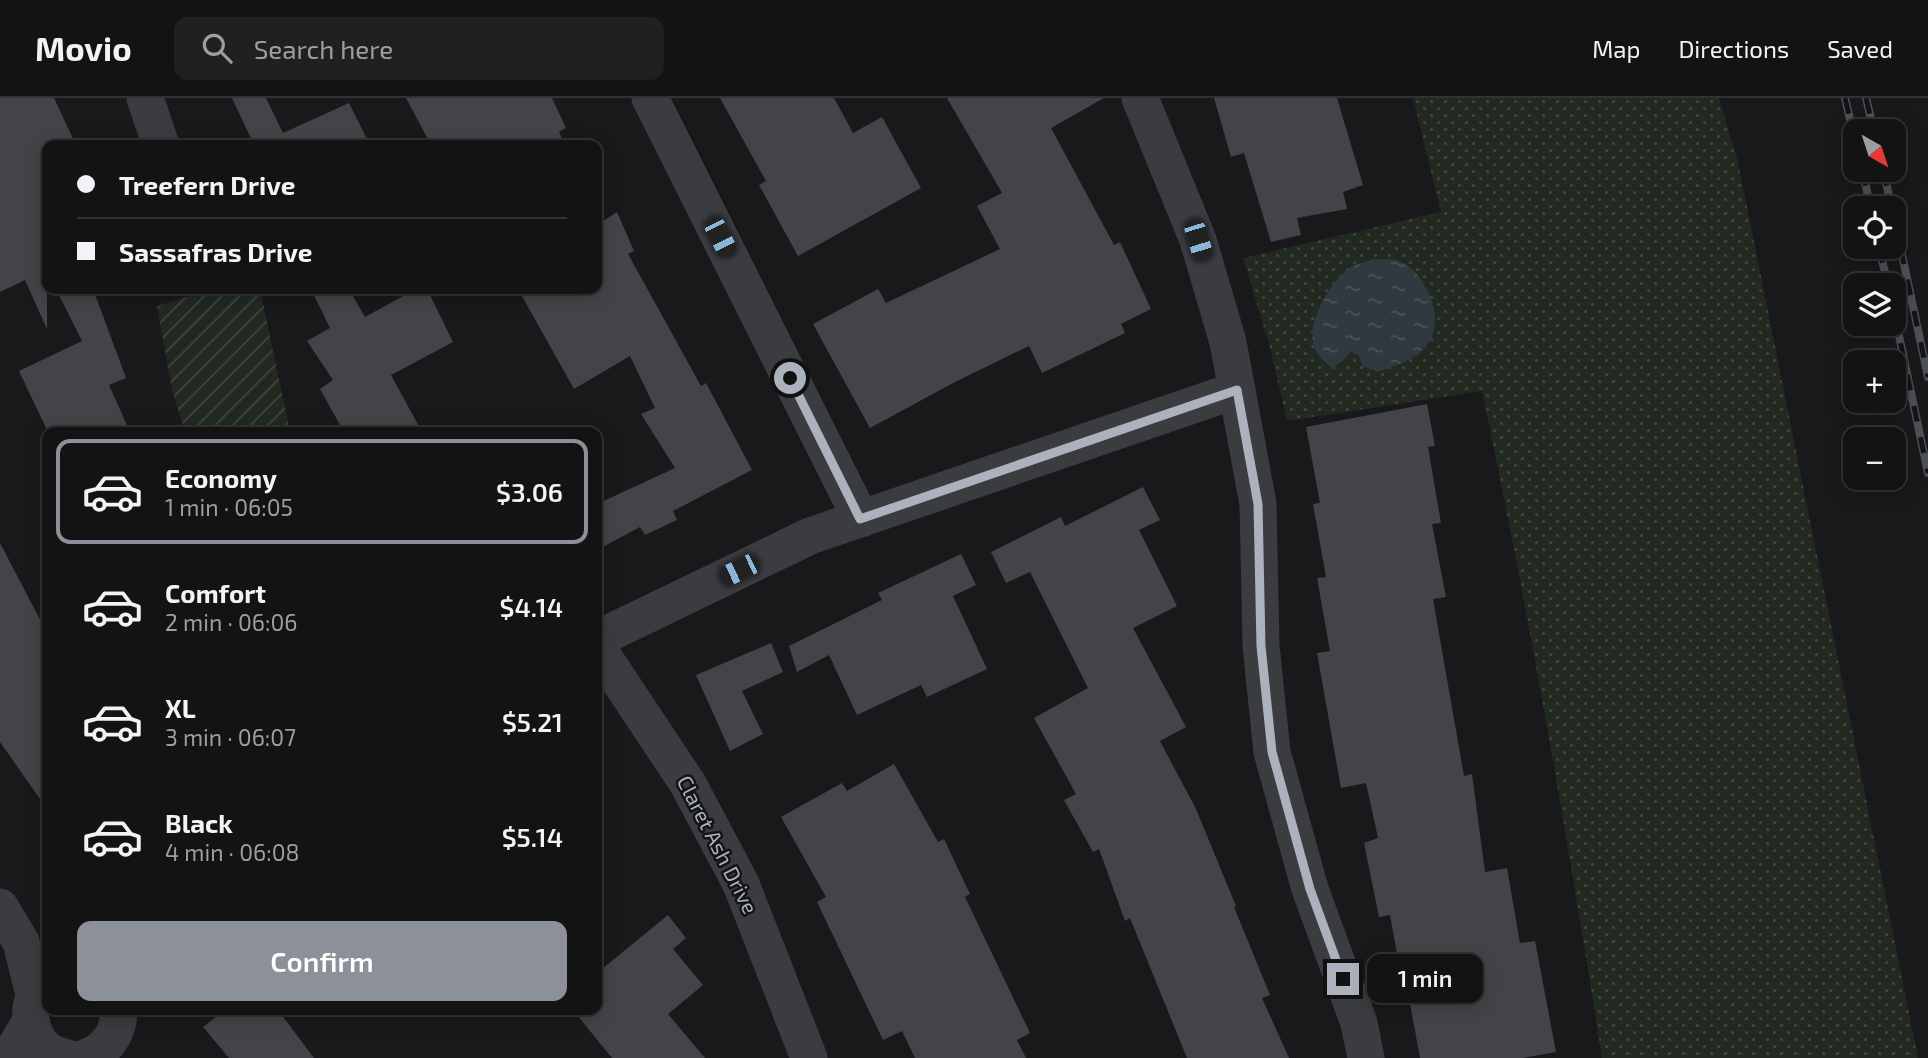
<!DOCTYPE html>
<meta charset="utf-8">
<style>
:root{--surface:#131314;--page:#202022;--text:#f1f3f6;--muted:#9d9ea0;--line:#323234;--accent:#8c9099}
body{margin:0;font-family:"Exo 2",sans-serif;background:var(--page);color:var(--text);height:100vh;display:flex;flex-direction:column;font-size:26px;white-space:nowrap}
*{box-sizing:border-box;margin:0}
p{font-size:23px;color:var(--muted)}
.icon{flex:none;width:38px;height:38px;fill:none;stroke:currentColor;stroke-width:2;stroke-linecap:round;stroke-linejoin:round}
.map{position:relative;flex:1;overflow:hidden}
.side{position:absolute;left:42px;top:329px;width:560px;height:588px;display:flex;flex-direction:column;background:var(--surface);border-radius:14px;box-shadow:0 4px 18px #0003,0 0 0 2px var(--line)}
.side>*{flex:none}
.banner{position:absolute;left:42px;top:42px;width:560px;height:154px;border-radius:14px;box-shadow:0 4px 18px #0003,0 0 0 2px var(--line);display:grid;align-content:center;height:154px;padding:0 35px;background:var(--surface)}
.needle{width:46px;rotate:141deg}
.controls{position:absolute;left:1843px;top:21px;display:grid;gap:14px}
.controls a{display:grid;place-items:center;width:63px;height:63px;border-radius:14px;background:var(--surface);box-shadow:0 4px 18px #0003,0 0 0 2px var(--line);font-size:35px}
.end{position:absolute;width:32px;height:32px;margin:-16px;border:9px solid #abb2bb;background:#111;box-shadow:0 0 0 4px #111}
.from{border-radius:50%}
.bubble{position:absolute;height:49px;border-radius:14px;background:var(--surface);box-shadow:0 4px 18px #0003,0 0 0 2px var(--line);font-size:23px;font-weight:600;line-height:49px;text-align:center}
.car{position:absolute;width:21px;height:42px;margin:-21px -10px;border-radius:9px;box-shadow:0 0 5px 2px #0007;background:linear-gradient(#222 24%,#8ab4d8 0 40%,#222 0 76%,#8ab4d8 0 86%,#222 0)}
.banner b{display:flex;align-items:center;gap:24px;height:66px;font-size:26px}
.banner b+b{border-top:2px solid var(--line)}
.banner i{width:18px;height:18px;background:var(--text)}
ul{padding:12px 0 0;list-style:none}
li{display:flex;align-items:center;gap:21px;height:105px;margin:0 14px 10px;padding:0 21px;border:4px solid transparent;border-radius:14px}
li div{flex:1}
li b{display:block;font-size:26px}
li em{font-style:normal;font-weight:600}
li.current{border-color:var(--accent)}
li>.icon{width:63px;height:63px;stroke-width:1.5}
.cta{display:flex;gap:14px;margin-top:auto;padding:14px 35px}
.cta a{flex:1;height:80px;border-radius:14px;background:var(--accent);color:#fff;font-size:28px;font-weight:600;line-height:80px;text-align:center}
header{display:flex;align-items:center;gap:42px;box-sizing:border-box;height:98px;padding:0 35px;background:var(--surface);border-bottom:2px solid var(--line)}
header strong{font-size:33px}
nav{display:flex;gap:38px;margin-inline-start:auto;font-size:24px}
.search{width:490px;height:63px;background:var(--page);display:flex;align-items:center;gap:18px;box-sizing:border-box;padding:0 24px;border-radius:14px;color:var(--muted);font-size:26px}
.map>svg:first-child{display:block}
.grass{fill:url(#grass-dots)}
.garden{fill:url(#garden-furrows)}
.water{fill:url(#water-ripples)}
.building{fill:#434448}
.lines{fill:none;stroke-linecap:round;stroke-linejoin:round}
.street{stroke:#3a3c40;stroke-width:37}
.rail-casing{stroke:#4d5055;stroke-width:8}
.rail{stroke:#141416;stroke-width:5;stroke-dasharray:16;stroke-linecap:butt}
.route{stroke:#abb2bb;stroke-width:9}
.labels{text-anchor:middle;stroke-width:5;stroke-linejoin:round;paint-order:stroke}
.street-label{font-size:21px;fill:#abb2bb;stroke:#141416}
</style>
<header>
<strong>Movio</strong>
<div class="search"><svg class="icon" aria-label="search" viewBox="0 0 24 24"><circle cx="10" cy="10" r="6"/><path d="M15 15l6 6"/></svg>Search here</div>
<nav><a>Map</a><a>Directions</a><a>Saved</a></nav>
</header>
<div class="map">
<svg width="1928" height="960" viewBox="0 0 1928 960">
<defs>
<pattern id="grass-dots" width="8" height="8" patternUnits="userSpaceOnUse" patternTransform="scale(1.75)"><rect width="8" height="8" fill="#212921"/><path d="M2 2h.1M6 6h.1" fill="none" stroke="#3f463f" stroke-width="1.8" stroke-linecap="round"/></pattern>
<pattern id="garden-furrows" width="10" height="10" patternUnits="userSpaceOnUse" patternTransform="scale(1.75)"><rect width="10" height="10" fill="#212921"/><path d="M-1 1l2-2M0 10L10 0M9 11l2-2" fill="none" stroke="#3f463f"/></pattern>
<pattern id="water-ripples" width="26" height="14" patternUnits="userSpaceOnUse" patternTransform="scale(1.75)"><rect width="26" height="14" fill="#2e3a40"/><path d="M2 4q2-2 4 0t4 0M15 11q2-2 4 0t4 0" fill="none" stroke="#4a545a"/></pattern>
</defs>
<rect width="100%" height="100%" fill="#19191b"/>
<!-- grass -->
<path class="grass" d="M1413,0H1719L1738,64L1918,960H1602C1567,736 1529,515 1482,293L1287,323L1269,246L1243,160L1441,114Z"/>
<!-- garden -->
<polygon class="garden" points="213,191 260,191 289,329 280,334 185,334 172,292 157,208"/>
<!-- water -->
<path class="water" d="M1374,161C1382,162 1394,160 1401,164C1428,177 1447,224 1426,248C1415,262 1394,268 1378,274L1363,268L1359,258L1350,253L1344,262L1332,270C1324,264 1314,254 1313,244C1309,220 1330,185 1348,171C1355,166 1366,164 1374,161Z"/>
<!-- building -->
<g class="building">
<polygon points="0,0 54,0 76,47 47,47 47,231 25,182 0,194"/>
<polygon points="232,0 266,0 283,35 349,5 370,47 254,47"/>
<polygon points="406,0 552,0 566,30 559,34 565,47 431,47"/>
<polygon points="720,0 834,0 853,35 882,19 921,90 798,158 759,87 766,83"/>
<polygon points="947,0 1104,0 1051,30 1114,147 1120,144 1151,211 1121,226 1125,235 1042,275 1029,248 955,284 870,330 813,226 878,191 886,205 1000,151 977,108 1002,95"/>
<polygon points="1214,0 1337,0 1363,87 1343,94 1347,111 1297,120 1301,137 1271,144 1244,55 1231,59"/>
<polygon points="617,114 634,153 628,156 701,288 706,285 752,372 673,413 677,422 645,437 640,429 597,452 597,406 675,370 641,316 655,310 630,258 574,291 518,191 597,191 597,127"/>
<polygon points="56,191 93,191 126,280 109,287 130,334 48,334 19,273 82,243"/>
<polygon points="311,191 349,191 365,219 416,191 427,191 453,244 391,277 422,334 344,334 320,291 333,282 307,243 330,230"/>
<polygon points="1427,306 1435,348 1428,349 1441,425 1432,426 1446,499 1433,501 1464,678 1472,676 1485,774 1507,770 1520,845 1535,843 1556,954 1522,960 1420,960 1401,856 1397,856 1390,817 1379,819 1364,745 1378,740 1366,685 1341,690 1317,555 1330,553 1317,480 1326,479 1313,406 1320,405 1306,329"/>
<polygon points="1143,389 1160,422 1139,432 1177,508 1133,530 1186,629 1160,643 1196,711 1236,808 1234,809 1270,897 1262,900 1289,960 1187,960 1130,820 1125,823 1099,751 1093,754 1064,702 1076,696 1034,620 1088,590 1030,474 1006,485 991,454 1061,419 1065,428"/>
<polygon points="0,445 47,535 47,711 0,644"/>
<polygon points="961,456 976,487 953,498 987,571 927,599 921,587 857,617 829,557 797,574 789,548 882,502 878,495"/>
<polygon points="771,545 783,574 742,593 763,636 730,653 696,577"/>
<polygon points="894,666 938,744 944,741 970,796 965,799 1030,935 1017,942 1026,960 915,960 902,933 883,942 817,804 826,799 781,719 842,685 847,693"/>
<polygon points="668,817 686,840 673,851 703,887 668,916 705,960 612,960 573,912 597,912 597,875"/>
<polygon points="225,912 278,912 314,960 229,960 203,929"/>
</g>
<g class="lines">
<!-- street -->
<g class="street">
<polyline points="145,0 161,47"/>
<polyline points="650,0 861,421"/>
<polyline points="1140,0 1198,142 1228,244 1258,406 1261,548 1272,654 1310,791 1359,925 1366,960"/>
<polyline points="597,541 810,438 1237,292"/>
<polyline points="597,549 688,686 741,786 809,960"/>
<polyline points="0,809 21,844 34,896"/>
<path d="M47,882C25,898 26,933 46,951C52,956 60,958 67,960"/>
<polyline points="5,960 16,948 30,924"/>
<path d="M84,960C106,954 119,935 119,912"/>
</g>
<!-- rail casing -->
<g class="rail-casing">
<g id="rail">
<polyline points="1845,0 1855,42"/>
<polyline points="1866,0 1874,33"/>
<polyline points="1862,72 1871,110"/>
<polyline points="1883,72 1892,110"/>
<polyline points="1894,119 1928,279"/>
<polyline points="1879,149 1888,187"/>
<polyline points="1894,214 1928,375"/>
</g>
</g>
<!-- rail -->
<use href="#rail" class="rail"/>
</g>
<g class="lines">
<!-- route -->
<polyline class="route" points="790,280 860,421 1237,292 1258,406 1261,548 1272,654 1310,791 1343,881"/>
</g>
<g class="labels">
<!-- street labels -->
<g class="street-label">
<text transform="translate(717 747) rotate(63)" y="7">Claret Ash Drive</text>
</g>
</g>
</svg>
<div class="controls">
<a><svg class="needle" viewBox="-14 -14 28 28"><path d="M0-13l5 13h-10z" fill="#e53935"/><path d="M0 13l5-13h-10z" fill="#9d9ea0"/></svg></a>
<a><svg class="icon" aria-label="locate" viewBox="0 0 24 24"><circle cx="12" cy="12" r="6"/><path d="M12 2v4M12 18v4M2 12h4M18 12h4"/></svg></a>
<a><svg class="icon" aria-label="layers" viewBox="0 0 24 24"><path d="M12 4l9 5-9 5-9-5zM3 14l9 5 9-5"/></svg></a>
<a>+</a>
<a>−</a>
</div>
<i class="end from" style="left:790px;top:280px"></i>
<i class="end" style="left:1343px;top:881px"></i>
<div class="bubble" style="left:1367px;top:856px;width:116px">1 min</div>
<i class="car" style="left:720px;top:139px;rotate:153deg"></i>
<i class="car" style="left:1198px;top:142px;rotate:163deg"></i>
<i class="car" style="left:739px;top:472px;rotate:244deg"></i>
<div class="banner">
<b><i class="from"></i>Treefern Drive</b>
<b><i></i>Sassafras Drive</b>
</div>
<section class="side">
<ul>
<li class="current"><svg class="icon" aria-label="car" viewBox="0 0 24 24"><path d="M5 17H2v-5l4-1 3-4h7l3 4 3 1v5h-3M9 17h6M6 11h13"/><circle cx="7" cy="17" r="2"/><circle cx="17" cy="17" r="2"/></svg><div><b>Economy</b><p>1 min · 06:05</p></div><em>$3.06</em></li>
<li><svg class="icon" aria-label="car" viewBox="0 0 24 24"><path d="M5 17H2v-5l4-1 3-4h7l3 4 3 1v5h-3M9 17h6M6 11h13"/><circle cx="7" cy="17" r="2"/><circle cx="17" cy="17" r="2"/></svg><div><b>Comfort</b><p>2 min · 06:06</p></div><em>$4.14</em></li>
<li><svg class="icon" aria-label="car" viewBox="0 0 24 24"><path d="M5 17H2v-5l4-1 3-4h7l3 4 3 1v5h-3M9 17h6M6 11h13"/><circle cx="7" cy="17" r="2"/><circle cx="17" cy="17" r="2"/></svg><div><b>XL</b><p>3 min · 06:07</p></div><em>$5.21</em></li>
<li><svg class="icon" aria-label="car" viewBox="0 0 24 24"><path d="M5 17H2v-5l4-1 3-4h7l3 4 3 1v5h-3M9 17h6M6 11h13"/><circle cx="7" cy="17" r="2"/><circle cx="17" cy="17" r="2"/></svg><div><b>Black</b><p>4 min · 06:08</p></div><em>$5.14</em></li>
</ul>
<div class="cta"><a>Confirm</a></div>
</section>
</div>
